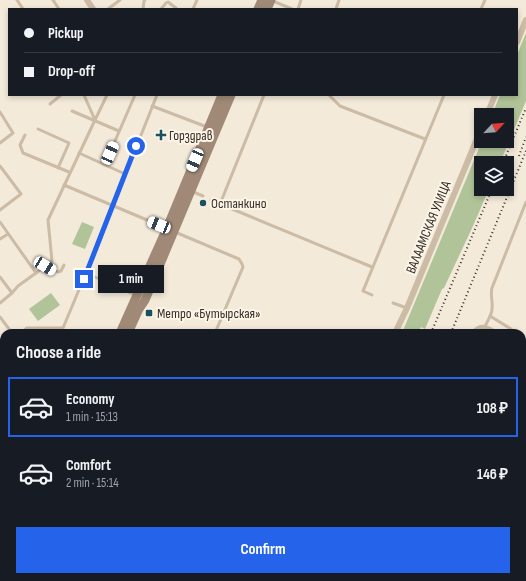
<!DOCTYPE html>
<meta charset="utf-8">
<style>
:root{--surface:#171b24;--page:#242831;--text:#f1f3f6;--muted:#9ea1a6;--line:#363941;--accent:#2563eb}
body{margin:0;font-family:"Sofia Sans Condensed",sans-serif;background:var(--page);color:var(--text);height:100vh;display:flex;flex-direction:column;font-size:15px;white-space:nowrap}
*{box-sizing:border-box;margin:0}
p{font-size:13px;color:var(--muted)}
.icon{flex:none;width:22px;height:22px;fill:none;stroke:currentColor;stroke-width:2;stroke-linecap:round;stroke-linejoin:round}
.map{position:relative;flex:1;overflow:hidden}
.panel{position:absolute;left:0px;top:329px;width:526px;height:252px;display:flex;flex-direction:column;background:var(--surface);border-radius:12px 12px 0 0;box-shadow:0 2px 6px #0003}
.panel>*{flex:none}
.top-card{position:absolute;left:8px;top:8px;width:510px;height:88px;border-radius:0px;box-shadow:0 2px 6px #0003;display:grid;align-content:center;height:88px;padding:0 16px;background:var(--surface)}
.needle{width:26px;rotate:64deg}
.buttons{position:absolute;left:474px;top:108px;display:grid;gap:8px}
.buttons a{display:grid;place-items:center;width:40px;height:40px;border-radius:0px;background:var(--surface);box-shadow:0 2px 6px #0003;font-size:20px}
.end{position:absolute;width:18px;height:18px;margin:-9px;border:5px solid #2563eb;background:#fff;box-shadow:0 0 0 2px #fff}
.from{border-radius:50%}
.bubble{position:absolute;height:28px;border-radius:0px;background:var(--surface);box-shadow:0 2px 6px #0003;font-size:13px;font-weight:700;line-height:28px;text-align:center}
.car{position:absolute;width:12px;height:24px;margin:-12px -6px;border-radius:5px;box-shadow:0 0 3px 1px #0007;background:linear-gradient(#fff 24%,#345 0 40%,#fff 0 76%,#345 0 86%,#fff 0)}
.top-card b{display:flex;align-items:center;gap:14px;height:38px;font-size:15px}
.top-card b+b{border-top:1px solid var(--line)}
.top-card i{width:10px;height:10px;background:var(--text)}
ul{padding:0;list-style:none}
li{display:flex;align-items:center;gap:12px;height:60px;margin:0 8px 6px;padding:0 8px;border:2px solid transparent;border-radius:0px}
li div{flex:1}
li b{display:block;font-size:15px}
li em{font-style:normal;font-weight:700}
li.on{border-color:var(--accent)}
li>.icon{width:36px;height:36px;stroke-width:1.5}
h2{padding:0 16px;font-size:18px;line-height:48px}
.button{display:flex;gap:8px;margin-top:auto;padding:8px 16px}
.button a{flex:1;height:46px;border-radius:0px;background:var(--accent);color:#fff;font-size:16px;font-weight:700;line-height:46px;text-align:center}
.map>svg:first-child{display:block}
.green{fill:#b1c499}
.lines{fill:none;stroke-linecap:round;stroke-linejoin:round}
.service{stroke:#ccbba5;stroke-width:3}
.minor{stroke:#ccbba5;stroke-width:6}
.tertiary{stroke:#ccbba5;stroke-width:8}
.secondary{stroke:#a08a77;stroke-width:9}
.rail{stroke:#382e27;stroke-width:2;stroke-dasharray:1 3;stroke-linecap:butt}
.route{stroke:#2563eb;stroke-width:5}
.poi-dot{fill:#1a515c;stroke:#fbf4e7;stroke-width:1.5}
.labels{text-anchor:middle;stroke-width:4;stroke-linejoin:round;paint-order:stroke}
.poi-label{font-size:14px;fill:#382e27;stroke:#fbf4e7;text-anchor:start}
.street-label{font-size:14px;fill:#382e27;stroke:#fbf4e7}
</style>
<div class="map">
<svg width="526" height="581" viewBox="0 0 526 581">
<rect width="100%" height="100%" fill="#f3eada"/>
<!-- green -->
<g class="green">
<polygon points="526,33 526,101 500,163 481,163 481,189 489,189 473,226 444,288 442,289 425,329 421,327 418,333 402,333 482,141 507,141 507,115 492,115 500,95 517,95 517,55"/>
<polygon points="82,222 94,227 85,249 72,244"/>
<polygon points="51,293 60,305 38,321 29,309"/>
<polygon points="411,577 430,577 436,581 406,581"/>
<polygon points="446,577 480,577 477,581 442,581"/>
</g>
<g class="lines">
<!-- service -->
<g class="service">
<polyline points="17,0 23,9"/>
<polyline points="53,0 59,9"/>
<polyline points="273,1 292,9"/>
<polyline points="108,9 120,0"/>
<polyline points="143,9 144,1 145,0"/>
<polyline points="161,9 166,3 168,2 176,8"/>
<polyline points="193,9 197,0"/>
<polyline points="298,9 301,0"/>
<polyline points="336,9 339,0"/>
<polyline points="481,9 485,0"/>
<polyline points="264,95 220,204 372,267"/>
<polyline points="329,95 340,106 425,139"/>
<polyline points="50,104 61,95"/>
<polyline points="152,106 207,127"/>
<polyline points="72,111 119,131"/>
<polyline points="0,112 13,133 0,143"/>
<polyline points="95,120 107,95"/>
<polyline points="38,129 69,143 58,168"/>
<polyline points="25,135 20,145 23,153 69,172"/>
<polyline points="79,153 125,174"/>
<polyline points="105,164 135,95"/>
<polyline points="0,166 21,194 0,210"/>
<polyline points="64,185 166,228"/>
<polyline points="191,191 203,196"/>
<polyline points="211,200 220,204"/>
<polyline points="0,222 36,273 18,286 12,293"/>
<polyline points="175,232 239,259 242,264 243,267 215,333"/>
<polyline points="0,239 8,234"/>
<polyline points="45,265 58,272 61,271 64,265"/>
<polyline points="36,273 52,261 48,220 95,120 84,95"/>
<polyline points="86,273 157,95"/>
<polyline points="0,277 12,293 0,303"/>
<polyline points="372,295 363,291 444,95"/>
<polyline points="393,303 407,308"/>
<polyline points="490,316 511,329"/>
<polyline points="0,317 12,333"/>
<path d="M484,328C487,322 492,315 492,309C493,301 490,295 492,288L526,202"/>
<polyline points="21,333 27,328 63,328 86,273 135,295"/>
<polyline points="522,382 526,378"/>
<polyline points="522,408 526,416"/>
<polyline points="522,425 526,426"/>
<polyline points="0,504 4,494"/>
<polyline points="0,519 4,521"/>
<polyline points="0,546 4,548"/>
<polyline points="522,575 526,577"/>
<polyline points="229,577 240,581"/>
<polyline points="159,581 160,577"/>
<polyline points="169,581 171,577"/>
<polyline points="214,581 215,577"/>
<polyline points="241,581 242,577"/>
<polyline points="379,581 381,577"/>
<polyline points="475,581 482,577"/>
</g>
<!-- minor -->
<g class="minor">
<polyline points="87,0 93,9"/>
<polyline points="517,42 526,20"/>
<polyline points="487,115 495,95"/>
<polyline points="395,333 407,308 481,129"/>
<polyline points="522,512 526,510"/>
<polyline points="294,581 296,577"/>
<polyline points="395,581 399,577"/>
</g>
<!-- tertiary -->
<g class="tertiary">
<path d="M475,333C480,327 487,328 493,333"/>
<polyline points="522,348 526,346"/>
<polyline points="522,465 526,473"/>
</g>
<!-- secondary -->
<g class="secondary">
<polyline points="258,9 262,0"/>
<polyline points="267,9 271,0"/>
<polyline points="120,333 167,228 222,95"/>
<polyline points="128,333 139,309 145,300 231,95"/>
<polyline points="0,372 4,377"/>
<polyline points="13,581 15,577"/>
<polyline points="21,581 23,577"/>
</g>
<!-- rail -->
<g class="rail">
<polyline points="519,156 526,137"/>
<polyline points="503,163 526,108"/>
<polyline points="431,333 492,189"/>
<polyline points="451,333 526,151"/>
<polyline points="327,581 328,577"/>
<polyline points="342,581 344,577"/>
</g>
</g>
<g class="lines">
<!-- route -->
<polyline class="route" points="84,279 136,146"/>
</g>
<!-- markers -->
<g class="poi-dot">
<path d="M159 129h4v4h4v4h-4v4h-4v-4h-4v-4h4z"/>
<circle cx="203" cy="203" r="4"/>
<rect x="145" y="309" width="8" height="8" rx="2"/>
</g>
<g class="labels">
<!-- poi labels -->
<g class="poi-label">
<text x="169" y="140">Горздрав</text>
<text x="211" y="208">Останкино</text>
<text x="157" y="318">Метро «Бутырская»</text>
</g>
<!-- street labels -->
<g class="street-label">
<text transform="translate(428 227) rotate(-68)" y="5">ВАЛААМСКАЯ УЛИЦА</text>
</g>
</g>
</svg>
<div class="buttons">
<a><svg class="needle" viewBox="-14 -14 28 28"><path d="M0-13l5 13h-10z" fill="#e53935"/><path d="M0 13l5-13h-10z" fill="#9ea1a6"/></svg></a>
<a><svg class="icon" aria-label="layers" viewBox="0 0 24 24"><path d="M12 4l9 5-9 5-9-5zM3 14l9 5 9-5"/></svg></a>
</div>
<i class="end from" style="left:136px;top:146px"></i>
<i class="end" style="left:84px;top:279px"></i>
<div class="bubble" style="left:98px;top:265px;width:66px">1 min</div>
<i class="car" style="left:110px;top:153px;rotate:24deg"></i>
<i class="car" style="left:195px;top:160px;rotate:203deg"></i>
<i class="car" style="left:159px;top:225px;rotate:292deg"></i>
<i class="car" style="left:45px;top:266px;rotate:121deg"></i>
<div class="top-card">
<b><i class="from"></i>Pickup</b>
<b><i></i>Drop-off</b>
</div>
<section class="panel">
<h2>Choose a ride</h2>
<ul>
<li class="on"><svg class="icon" aria-label="car" viewBox="0 0 24 24"><path d="M5 17H2v-5l4-1 3-4h7l3 4 3 1v5h-3M9 17h6M6 11h13"/><circle cx="7" cy="17" r="2"/><circle cx="17" cy="17" r="2"/></svg><div><b>Economy</b><p>1 min · 15:13</p></div><em>108 ₽</em></li>
<li><svg class="icon" aria-label="car" viewBox="0 0 24 24"><path d="M5 17H2v-5l4-1 3-4h7l3 4 3 1v5h-3M9 17h6M6 11h13"/><circle cx="7" cy="17" r="2"/><circle cx="17" cy="17" r="2"/></svg><div><b>Comfort</b><p>2 min · 15:14</p></div><em>146 ₽</em></li>
</ul>
<div class="button"><a>Confirm</a></div>
</section>
</div>
